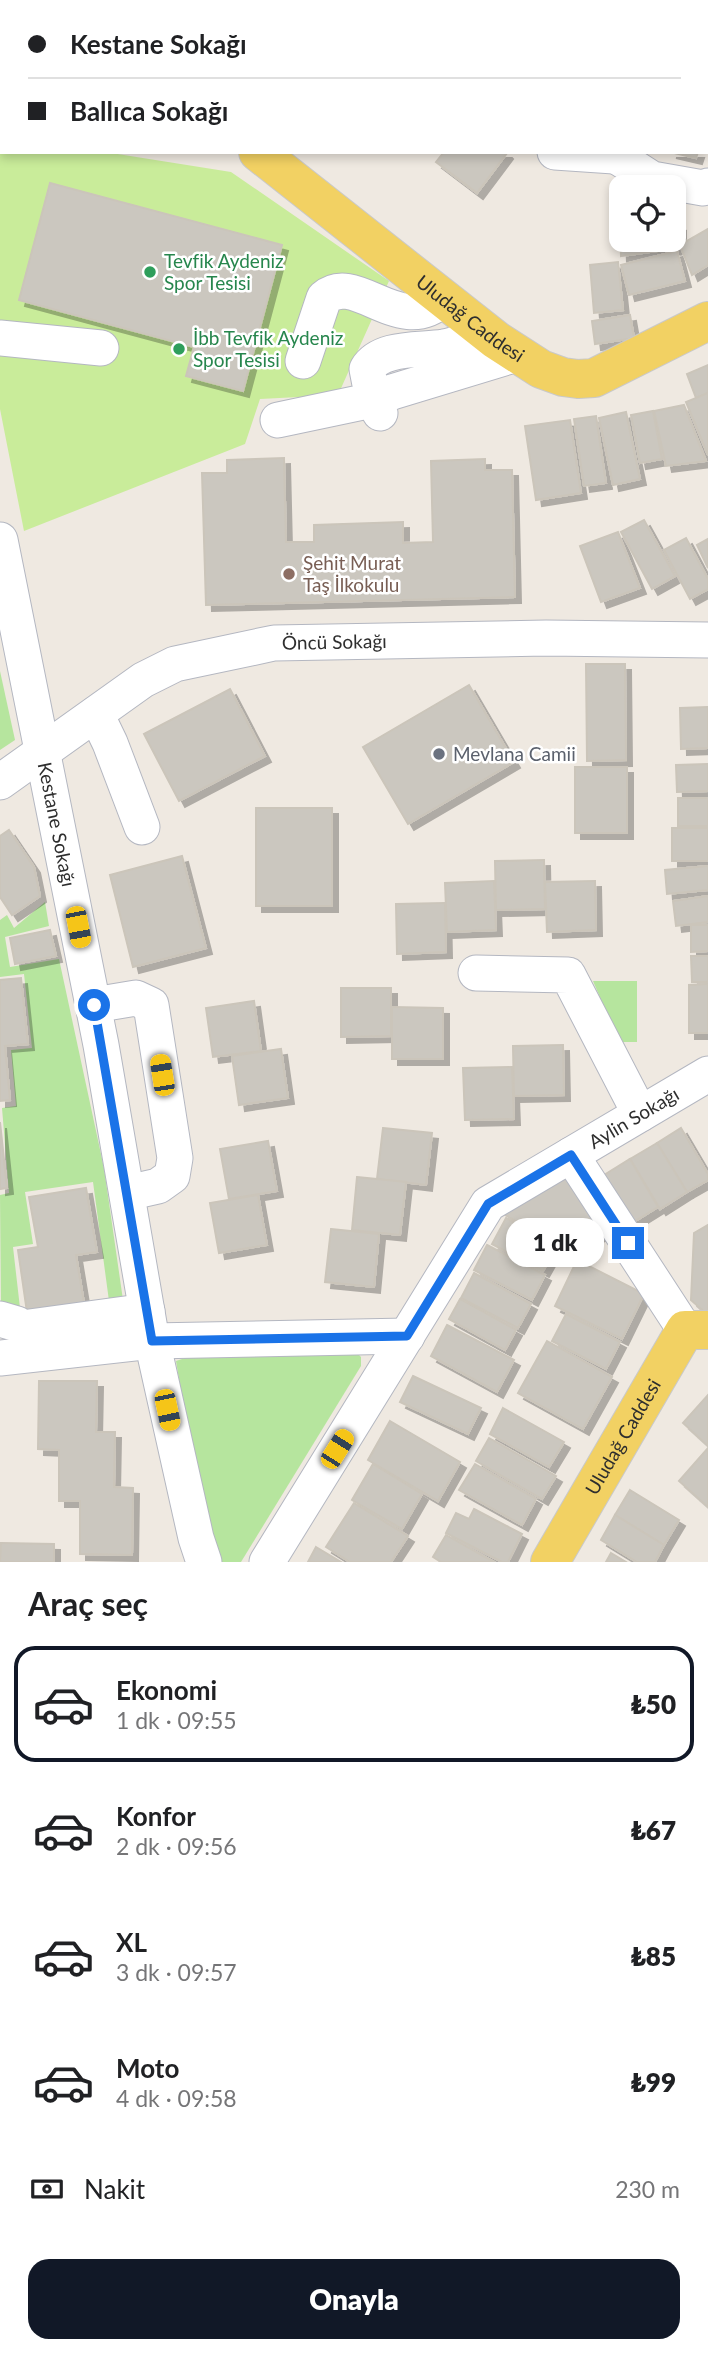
<!DOCTYPE html>
<html lang="tr">
<meta charset="utf-8">
<style>
:root{--surface:#fff;--page:#f6f6f6;--text:#202124;--muted:#757577;--line:#e0e0e0;--accent:#111827}
body{margin:0;font-family:Lato,sans-serif;background:var(--page);color:var(--text);height:100vh;display:flex;flex-direction:column;font-size:26px;white-space:nowrap}
*{box-sizing:border-box;margin:0}
p{font-size:23px;color:var(--muted)}
.icon{flex:none;width:38px;height:38px;fill:none;stroke:currentColor;stroke-width:2;stroke-linecap:round;stroke-linejoin:round}
.map{position:relative;height:1562px;overflow:hidden}
.panel{display:flex;flex-direction:column;background:var(--surface);flex:1}
.panel>*{flex:none}
.top-card{position:absolute;left:0px;top:0px;width:709px;height:154px;box-shadow:0 4px 10px #0003;display:grid;align-content:center;height:154px;padding:0 28px;background:var(--surface)}
.controls{position:absolute;left:609px;top:175px;display:grid;gap:14px}
.controls a{display:grid;place-items:center;width:77px;height:77px;border-radius:14px;background:var(--surface);box-shadow:0 4px 10px #0003;font-size:35px}
.end{position:absolute;width:32px;height:32px;margin:-16px;border:9px solid #1a73e8;background:#fff;box-shadow:0 0 0 4px #fff}
.from{border-radius:50%}
.bubble{position:absolute;height:49px;border-radius:21px;background:var(--surface);box-shadow:0 4px 10px #0003;font-size:23px;font-weight:800;line-height:49px;text-align:center}
.car{position:absolute;width:21px;height:42px;margin:-21px -10px;border-radius:9px;box-shadow:0 0 5px 2px #0007;background:linear-gradient(#f5c518 24%,#345 0 40%,#f5c518 0 76%,#345 0 86%,#f5c518 0)}
.top-card b{display:flex;align-items:center;gap:24px;height:66px;font-size:26px}
.top-card b+b{border-top:2px solid var(--line)}
.top-card i{width:18px;height:18px;background:var(--text)}
ul{padding:0;list-style:none}
li{display:flex;align-items:center;gap:21px;height:116px;margin:0 14px 10px;padding:0 14px;border:4px solid transparent;border-radius:21px}
li div{flex:1}
li b{display:block;font-size:26px}
li em{font-style:normal;font-weight:800}
li.current{border-color:var(--accent)}
li>.icon{width:63px;height:63px;stroke-width:1.5}
h2{padding:0 28px;font-size:32px;line-height:84px}
.pay{display:flex;align-items:center;gap:18px;height:77px;padding:0 28px;font-size:26px}
.pay p{margin-inline-start:auto}
.button{display:flex;gap:14px;margin-top:auto;padding:14px 28px}
.button a{flex:1;height:80px;border-radius:21px;background:var(--accent);color:#fff;font-size:28px;font-weight:800;line-height:80px;text-align:center}
.map>svg:first-child{display:block}
.green{fill:#b6e59e}
.pitch{fill:#c9ec9a}
.building{fill:#cbc7bf;stroke:#cbc5ba;stroke-width:2;filter:url(#shadow)}
.lines{fill:none;stroke-linecap:round;stroke-linejoin:round}
.minor-casing{stroke:#b4b7c1;stroke-width:37}
.major-casing{stroke:#c9c9c9;stroke-width:40}
.minor{stroke:#fff;stroke-width:35}
.major{stroke:#f2d163;stroke-width:38}
.route{stroke:#1a73e8;stroke-width:9}
.leisure-dot{fill:#2e9e5b;stroke:#fff;stroke-width:2.5}
.education-dot{fill:#8d6e63;stroke:#fff;stroke-width:2.5}
.worship-dot{fill:#6b7280;stroke:#fff;stroke-width:2.5}
.labels{text-anchor:middle;stroke-width:5;stroke-linejoin:round;paint-order:stroke}
.leisure-label{font-size:19px;fill:#27864d;stroke:#fff;text-anchor:start}
.street-label{font-size:19px;fill:#2e2e2e;stroke:#fff}
.education-label{font-size:19px;fill:#785e54;stroke:#fff;text-anchor:start}
.worship-label{font-size:19px;fill:#5b616d;stroke:#fff;text-anchor:start}
</style>
<div class="map">
<svg width="708" height="1562" viewBox="0 0 708 1562">
<defs>
<filter id="shadow"><feDropShadow dx="6" dy="6" stdDeviation="0" flood-color="#0004"/></filter>
</defs>
<rect width="100%" height="100%" fill="#efe9e1"/>
<!-- green -->
<g class="green">
<polygon points="0,671 15,740 0,750"/>
<polygon points="45,902 49,926 5,937 10,967 59,959 104,1168 123,1300 109,1301 93,1182 25,1192 33,1244 13,1247 20,1308 1,1309 0,1195 9,1193 2,1108 16,1106 11,1050 32,1048 24,974 0,977 0,920 7,915 14,928"/>
<polygon points="593,981 637,981 637,1042 619,1042"/>
<polygon points="355,1351 361,1357 361,1366 241,1562 222,1562 197,1488 176,1361 194,1355"/>
</g>
<!-- pitch -->
<polygon class="pitch" points="0,136 2,152 105,152 231,172 389,281 338,395 260,399 245,444 24,531 0,409"/>
<!-- building -->
<g class="building">
<polygon points="15,0 69,0 14,2"/>
<polygon points="69,0 124,0 68,2"/>
<polygon points="133,0 177,0 176,2"/>
<polygon points="529,0 600,0 530,2"/>
<polygon points="693,0 708,0 708,40 707,2 692,2"/>
<polygon points="444,152 506,152 507,153 477,193 436,162"/>
<polygon points="670,152 698,152 696,158"/>
<polygon points="50,183 282,245 243,391 186,376 194,347 19,300"/>
<polygon points="674,209 676,226 680,225 680,248 621,256 619,211 621,211 621,240 674,240"/>
<polygon points="708,229 708,265 692,275 680,245"/>
<polygon points="677,251 685,281 629,295 621,265"/>
<polygon points="618,262 623,310 594,313 590,265"/>
<polygon points="630,315 634,338 595,344 592,321"/>
<polygon points="708,365 708,393 696,398 687,374"/>
<polygon points="708,393 708,455 686,402"/>
<polygon points="684,405 706,461 666,466 654,411"/>
<polygon points="653,411 662,459 640,463 631,415"/>
<polygon points="626,412 640,479 613,485 599,418"/>
<polygon points="596,416 606,483 584,486 574,419"/>
<polygon points="570,420 581,493 536,500 525,426"/>
<polygon points="284,458 286,542 314,542 314,525 403,522 403,543 433,542 431,461 485,459 485,470 512,470 515,597 206,605 202,473 227,473 227,460"/>
<polygon points="644,520 675,576 652,589 621,532"/>
<polygon points="618,532 640,588 601,602 580,546"/>
<polygon points="686,538 708,579 708,589 690,599 664,550"/>
<polygon points="708,539 708,568 697,545"/>
<polygon points="586,664 625,664 626,760 587,761"/>
<polygon points="469,685 514,762 408,824 363,747"/>
<polygon points="230,689 265,756 179,801 144,734"/>
<polygon points="708,707 708,748 681,749 680,708"/>
<polygon points="708,764 708,791 677,792 676,765"/>
<rect x="575" y="767" width="52" height="66"/>
<rect x="678" y="798" width="30" height="28"/>
<rect x="256" y="808" width="76" height="98"/>
<rect x="672" y="828" width="36" height="33"/>
<polygon points="9,830 34,867 40,896 12,915 0,897 0,836"/>
<polygon points="182,856 206,948 133,967 110,875"/>
<polygon points="544,860 545,909 496,910 495,861"/>
<polygon points="708,866 708,890 667,894 665,870"/>
<polygon points="494,881 496,930 447,932 445,883"/>
<polygon points="595,881 596,930 547,932 545,882"/>
<polygon points="708,896 708,922 676,926 673,901"/>
<polygon points="445,903 446,952 397,954 396,904"/>
<polygon points="691,925 708,925 708,951 691,952"/>
<polygon points="50,930 56,956 15,964 10,938"/>
<polygon points="691,956 708,956 708,982 692,982"/>
<polygon points="21,978 28,1044 5,1046 10,1100 0,1101 0,980"/>
<polygon points="708,984 708,1033 689,1033 689,985"/>
<polygon points="341,988 391,988 391,1036 341,1037"/>
<polygon points="254,1001 261,1051 213,1057 206,1008"/>
<polygon points="392,1007 443,1008 443,1059 392,1059"/>
<polygon points="563,1045 564,1095 514,1096 513,1046"/>
<polygon points="281,1049 288,1098 239,1105 232,1056"/>
<polygon points="512,1067 514,1119 465,1120 463,1068"/>
<polygon points="0,1122 7,1188 0,1189"/>
<polygon points="383,1128 432,1133 426,1185 377,1179"/>
<polygon points="681,1128 708,1174 708,1180 687,1192 657,1143"/>
<polygon points="268,1141 277,1191 229,1199 220,1149"/>
<polygon points="657,1143 687,1192 660,1209 630,1159"/>
<polygon points="630,1159 658,1207 632,1223 604,1175"/>
<polygon points="573,1171 610,1229 568,1252 502,1213"/>
<polygon points="357,1177 406,1182 400,1235 352,1230"/>
<polygon points="86,1188 97,1252 76,1255 85,1309 28,1319 18,1250 38,1247 29,1197"/>
<polygon points="258,1195 267,1245 219,1253 210,1203"/>
<polygon points="506,1218 557,1246 543,1271 492,1244"/>
<polygon points="708,1225 708,1315 691,1300 694,1233"/>
<polygon points="331,1229 379,1234 374,1287 325,1282"/>
<polygon points="487,1245 545,1275 532,1300 474,1270"/>
<polygon points="577,1260 644,1294 622,1339 555,1306"/>
<polygon points="474,1273 531,1304 518,1328 461,1298"/>
<polygon points="460,1299 516,1330 505,1350 449,1319"/>
<polygon points="566,1314 620,1342 606,1369 552,1341"/>
<polygon points="447,1325 514,1360 497,1392 431,1356"/>
<polygon points="547,1341 612,1377 583,1429 518,1393"/>
<polygon points="413,1376 481,1408 468,1434 400,1402"/>
<polygon points="39,1381 97,1381 96,1432 115,1432 114,1487 133,1488 132,1555 80,1554 80,1501 59,1501 59,1450 38,1449"/>
<polygon points="708,1395 708,1446 683,1423"/>
<polygon points="503,1408 564,1442 549,1467 490,1434"/>
<polygon points="390,1421 460,1462 438,1501 368,1460"/>
<polygon points="489,1438 556,1476 542,1499 476,1461"/>
<polygon points="708,1448 708,1507 679,1481"/>
<polygon points="373,1464 422,1494 402,1529 352,1500"/>
<polygon points="475,1464 536,1499 522,1525 459,1490"/>
<polygon points="630,1490 679,1520 664,1545 615,1515"/>
<polygon points="354,1503 408,1536 391,1562 350,1562 326,1547"/>
<polygon points="474,1509 522,1534 508,1562 502,1562 446,1533 456,1513 469,1519"/>
<polygon points="615,1515 664,1545 655,1562 637,1562 601,1540"/>
<polygon points="446,1535 494,1562 441,1562 433,1557"/>
<polygon points="1,1543 54,1544 54,1562 0,1562"/>
<polygon points="316,1547 341,1562 308,1562"/>
<polygon points="611,1553 626,1562 606,1562"/>
</g>
<g class="lines">
<!-- minor casing -->
<g class="minor-casing">
<g id="minor">
<polyline points="346,0 354,2"/>
<polyline points="492,0 493,2"/>
<polyline points="666,2 667,0"/>
<polyline points="555,152 614,156 615,152"/>
<polyline points="610,152 652,179 703,188 708,186"/>
<polyline points="0,338 101,348"/>
<path d="M303,361L324,298C356,270 400,339 443,299"/>
<polyline points="380,413 373,400 392,392 517,354"/>
<path d="M278,420L373,400L367,369C381,346 420,351 444,347C459,344 473,338 487,333"/>
<path id="s1" d="M0,540L101,1045L152,1341L196,1538L204,1562"/>
<polyline points="96,714 110,743 142,827"/>
<path id="s2" d="M0,782L143,680L175,664L274,643L546,638L708,640"/>
<polyline points="476,973 568,975 640,1114"/>
<polyline points="94,1005 136,998 151,1005 175,1158 172,1176 158,1186 127,1193"/>
<polyline points="571,1155 685,1330"/>
<polyline points="0,1319 17,1324 22,1328 147,1311"/>
<polyline points="0,1358 152,1341 407,1336"/>
<path id="s3" d="M267,1562L488,1204L708,1074"/>
</g>
</g>
<!-- major casing -->
<g class="major-casing">
<g id="major">
<polyline points="0,104 2,104"/>
<path id="s4" d="M258,152L496,340L541,369L563,377L578,379L594,378L708,321"/>
<path id="s5" d="M550,1562L685,1330H708"/>
</g>
</g>
<!-- minor -->
<use href="#minor" class="minor"/>
<!-- major -->
<use href="#major" class="major"/>
</g>
<g class="lines">
<!-- route -->
<polyline class="route" points="94,1005 152,1341 407,1336 488,1204 571,1155 628,1243"/>
</g>
<!-- markers -->
<g class="leisure-dot">
<circle cx="150" cy="272" r="7"/>
<circle cx="179" cy="349" r="7"/>
</g>
<circle class="education-dot" cx="289" cy="574" r="7"/>
<circle class="worship-dot" cx="439" cy="754" r="7"/>
<g class="labels">
<!-- leisure labels -->
<g class="leisure-label">
<text x="164" y="268">Tevfik Aydeniz<tspan x="164" dy="22">Spor Tesisi</tspan></text>
<text x="193" y="345">İbb Tevfik Aydeniz<tspan x="193" dy="22">Spor Tesisi</tspan></text>
</g>
<!-- street labels -->
<g class="street-label">
<text dy="7" stroke="none"><textPath href="#s4" startOffset="270">Uludağ Caddesi</textPath></text>
<text dy="7" stroke="none"><textPath href="#s2" startOffset="373">Öncü Sokağı</textPath></text>
<text dy="7" stroke="none"><textPath href="#s1" startOffset="290">Kestane Sokağı</textPath></text>
<text dy="7" stroke="none"><textPath href="#s3" startOffset="590">Aylin Sokağı</textPath></text>
<text dy="7" stroke="none"><textPath href="#s5" startOffset="145">Uludağ Caddesi</textPath></text>
</g>
<!-- education labels -->
<g class="education-label">
<text x="303" y="570">Şehit Murat<tspan x="303" dy="22">Taş İlkokulu</tspan></text>
</g>
<!-- worship labels -->
<g class="worship-label">
<text x="453" y="761">Mevlana Camii</text>
</g>
</g>
</svg>
<div class="controls">
<a><svg class="icon" aria-label="locate" viewBox="0 0 24 24"><circle cx="12" cy="12" r="6"/><path d="M12 2v4M12 18v4M2 12h4M18 12h4"/></svg></a>
</div>
<i class="end from" style="left:94px;top:1005px"></i>
<i class="end" style="left:628px;top:1243px"></i>
<div class="bubble" style="left:506px;top:1218px;width:98px">1 dk</div>
<i class="car" style="left:78px;top:927px;rotate:169deg"></i>
<i class="car" style="left:162px;top:1075px;rotate:351deg"></i>
<i class="car" style="left:167px;top:1410px;rotate:168deg"></i>
<i class="car" style="left:337px;top:1449px;rotate:32deg"></i>
<div class="top-card">
<b><i class="from"></i>Kestane Sokağı</b>
<b><i></i>Ballıca Sokağı</b>
</div>
</div>
<section class="panel">
<h2>Araç seç</h2>
<ul>
<li class="current"><svg class="icon" aria-label="car" viewBox="0 0 24 24"><path d="M5 17H2v-5l4-1 3-4h7l3 4 3 1v5h-3M9 17h6M6 11h13"/><circle cx="7" cy="17" r="2"/><circle cx="17" cy="17" r="2"/></svg><div><b>Ekonomi</b><p>1 dk · 09:55</p></div><em>₺50</em></li>
<li><svg class="icon" aria-label="car" viewBox="0 0 24 24"><path d="M5 17H2v-5l4-1 3-4h7l3 4 3 1v5h-3M9 17h6M6 11h13"/><circle cx="7" cy="17" r="2"/><circle cx="17" cy="17" r="2"/></svg><div><b>Konfor</b><p>2 dk · 09:56</p></div><em>₺67</em></li>
<li><svg class="icon" aria-label="car" viewBox="0 0 24 24"><path d="M5 17H2v-5l4-1 3-4h7l3 4 3 1v5h-3M9 17h6M6 11h13"/><circle cx="7" cy="17" r="2"/><circle cx="17" cy="17" r="2"/></svg><div><b>XL</b><p>3 dk · 09:57</p></div><em>₺85</em></li>
<li><svg class="icon" aria-label="car" viewBox="0 0 24 24"><path d="M5 17H2v-5l4-1 3-4h7l3 4 3 1v5h-3M9 17h6M6 11h13"/><circle cx="7" cy="17" r="2"/><circle cx="17" cy="17" r="2"/></svg><div><b>Moto</b><p>4 dk · 09:58</p></div><em>₺99</em></li>
</ul>
<div class="pay"><svg class="icon" aria-label="cash" viewBox="0 0 24 24"><path d="M3 7h18v10H3z"/><circle cx="12" cy="12" r="2"/></svg>Nakit<p>230 m</p></div>
<div class="button"><a>Onayla</a></div>
</section>
